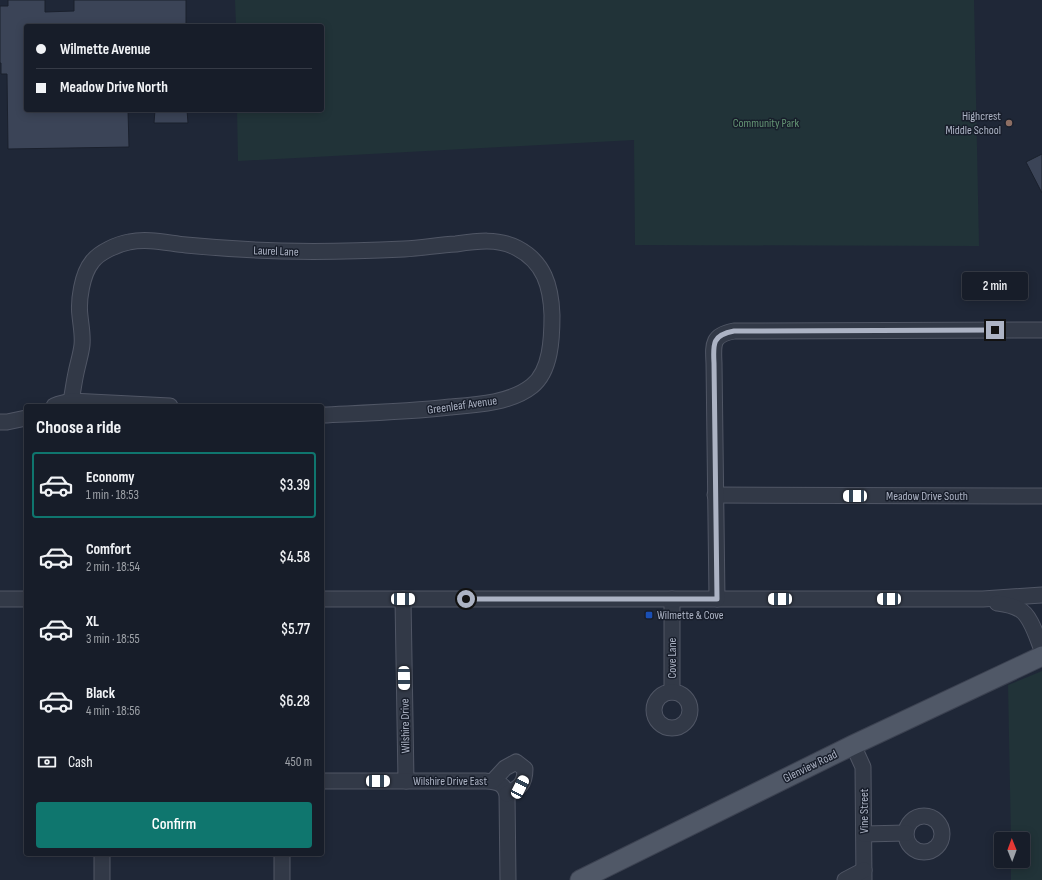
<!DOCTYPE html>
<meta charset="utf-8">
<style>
:root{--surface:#171d29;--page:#242a35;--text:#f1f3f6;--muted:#9ea2a8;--line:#363b46;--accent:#0f766e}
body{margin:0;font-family:"Sofia Sans Condensed",sans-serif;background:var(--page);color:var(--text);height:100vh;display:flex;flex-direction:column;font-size:15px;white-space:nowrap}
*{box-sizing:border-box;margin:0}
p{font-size:13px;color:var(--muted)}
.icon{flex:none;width:22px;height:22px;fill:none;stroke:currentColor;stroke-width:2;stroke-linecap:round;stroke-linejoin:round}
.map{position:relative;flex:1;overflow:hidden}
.panel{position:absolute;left:24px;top:404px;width:300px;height:452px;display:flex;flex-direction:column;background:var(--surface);border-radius:4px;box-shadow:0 2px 10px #0003,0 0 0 1px var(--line)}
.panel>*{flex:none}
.top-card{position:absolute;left:24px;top:24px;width:300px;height:88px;border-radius:4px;box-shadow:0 2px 10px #0003,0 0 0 1px var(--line);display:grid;align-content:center;height:88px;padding:0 12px;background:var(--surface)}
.needle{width:26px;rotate:359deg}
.controls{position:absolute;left:994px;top:832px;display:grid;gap:8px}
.controls a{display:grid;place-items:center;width:36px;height:36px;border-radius:4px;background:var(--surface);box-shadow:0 2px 10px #0003,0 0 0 1px var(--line);font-size:20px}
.end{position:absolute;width:18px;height:18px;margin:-9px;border:5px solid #acb3c4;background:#111;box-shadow:0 0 0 2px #111}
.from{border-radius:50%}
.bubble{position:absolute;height:28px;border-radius:4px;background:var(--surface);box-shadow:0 2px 10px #0003,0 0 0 1px var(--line);font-size:13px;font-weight:600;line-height:28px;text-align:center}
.car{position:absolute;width:12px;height:24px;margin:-12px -6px;border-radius:5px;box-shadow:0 0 3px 1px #0007;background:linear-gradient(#fff 24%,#345 0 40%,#fff 0 76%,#345 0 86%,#fff 0)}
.top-card b{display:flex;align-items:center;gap:14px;height:38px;font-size:15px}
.top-card b+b{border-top:1px solid var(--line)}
.top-card i{width:10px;height:10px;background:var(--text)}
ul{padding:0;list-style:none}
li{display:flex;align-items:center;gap:12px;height:66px;margin:0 8px 6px;padding:0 4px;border:2px solid transparent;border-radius:4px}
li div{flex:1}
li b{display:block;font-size:15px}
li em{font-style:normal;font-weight:600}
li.current{border-color:var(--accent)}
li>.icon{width:36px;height:36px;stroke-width:1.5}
h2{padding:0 12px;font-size:18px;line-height:48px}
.pay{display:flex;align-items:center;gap:10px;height:44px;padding:0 12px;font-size:15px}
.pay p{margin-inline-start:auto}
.cta{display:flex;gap:8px;margin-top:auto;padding:8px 12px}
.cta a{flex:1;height:46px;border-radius:4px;background:var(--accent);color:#fff;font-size:16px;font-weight:600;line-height:46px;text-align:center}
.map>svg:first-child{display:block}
.green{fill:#213338}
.building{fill:#3b4457;stroke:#1a202d}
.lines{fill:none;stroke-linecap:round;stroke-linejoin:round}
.minor-casing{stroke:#505665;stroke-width:17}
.major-casing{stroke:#3c4251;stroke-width:21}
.minor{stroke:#323947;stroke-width:15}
.major{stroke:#505867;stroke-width:19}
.route{stroke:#acb3c4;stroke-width:5}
.education-dot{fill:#8d6e63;stroke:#181e2b;stroke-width:1.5}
.transit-dot{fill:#1a4fb4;stroke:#181e2b;stroke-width:1.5}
.labels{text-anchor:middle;stroke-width:3;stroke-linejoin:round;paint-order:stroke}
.poi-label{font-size:12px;fill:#acb3c4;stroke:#181e2b;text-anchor:end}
.park-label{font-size:12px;fill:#649574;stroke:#181e2b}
.street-label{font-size:12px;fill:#acb3c4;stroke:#181e2b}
</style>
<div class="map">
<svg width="1042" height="880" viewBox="0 0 1042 880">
<rect width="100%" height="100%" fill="#1f2737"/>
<!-- green -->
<g class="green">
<polygon points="235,0 974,0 979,246 635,245 634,140 238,161 237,110 322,110 322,26 236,26"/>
<polygon points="1042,671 1042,880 1011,880 1011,861 1023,861 1023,839 1011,839 1008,685"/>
</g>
<!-- building -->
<g class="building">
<polygon points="8,0 45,0 45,12 74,11 74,0 186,0 186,26 26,26 26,110 128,110 129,147 8,149 7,74 1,74 1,63 0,63 0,6 8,6"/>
<polygon points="155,110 187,110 188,123 154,123"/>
<polygon points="1042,154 1042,193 1026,162"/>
</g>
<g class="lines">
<!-- minor casing -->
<g class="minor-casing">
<g id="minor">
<path d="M71,401C73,391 74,382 76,373C78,363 81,354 82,345C83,335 81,326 80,316C78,301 82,274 92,262C99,252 118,244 129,242C148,238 167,243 186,245C217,248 249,250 281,251C322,252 363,251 404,249C422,248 439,245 456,244C477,241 498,238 517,248C544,262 551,286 552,315C552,338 551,371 532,386C511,403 476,405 450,407C407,412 365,413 322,415"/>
<polyline points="54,406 59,404 71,401 170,406"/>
<polyline points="0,422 7,422 26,418"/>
<polyline points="715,495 1042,496"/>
<polyline points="0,599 26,599"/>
<polyline points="322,599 983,599 1042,595"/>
<polyline points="403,599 406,781"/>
<polyline points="672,599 672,692"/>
<path d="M717,599L714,363C713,344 712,335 734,331L1042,330"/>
<path d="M997,603C1004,604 1012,605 1019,609C1031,615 1037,638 1042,650"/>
<circle cx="672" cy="710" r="18"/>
<polyline points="853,745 863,767 864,880"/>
<path d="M322,781H485C497,782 503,782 507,794L508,880"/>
<path d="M493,781L505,768L516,762L525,769C525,784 520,787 507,794"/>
<circle cx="924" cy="834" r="18"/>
<polyline points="864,834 906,833"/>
<polyline points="102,854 102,880"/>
<polyline points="282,854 282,880"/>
<polyline points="845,880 864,870"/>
</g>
</g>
<!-- major casing -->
<g class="major-casing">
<polyline id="major" points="580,880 853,745 1042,656"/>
</g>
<!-- minor -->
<use href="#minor" class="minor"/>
<!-- major -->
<use href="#major" class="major"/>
</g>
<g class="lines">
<!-- route -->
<path class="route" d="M466,599H717L714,363C713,344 712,335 734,331L995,330"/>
</g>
<!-- markers -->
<circle class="education-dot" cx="1009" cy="123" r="4"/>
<rect class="transit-dot" x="645" y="611" width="8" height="8" rx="2"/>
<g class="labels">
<!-- poi labels -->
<g class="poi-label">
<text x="1001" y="120">Highcrest<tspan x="1001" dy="14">Middle School</tspan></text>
<text x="657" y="619" text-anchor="start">Wilmette &amp; Cove</text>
</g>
<!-- park labels -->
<g class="park-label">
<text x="766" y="127">Community Park</text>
</g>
<!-- street labels -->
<g class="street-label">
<text transform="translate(276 251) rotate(2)" y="4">Laurel Lane</text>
<text transform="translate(462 405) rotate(-8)" y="4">Greenleaf Avenue</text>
<text x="927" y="500">Meadow Drive South</text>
<text transform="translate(672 658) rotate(-90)" y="4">Cove Lane</text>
<text transform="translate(405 726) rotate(-91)" y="4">Wilshire Drive</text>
<text transform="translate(810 766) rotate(-26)" y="4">Glenview Road</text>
<text x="450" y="785">Wilshire Drive East</text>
<text transform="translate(864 811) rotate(-90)" y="4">Vine Street</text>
</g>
</g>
</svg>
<div class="controls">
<a><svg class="needle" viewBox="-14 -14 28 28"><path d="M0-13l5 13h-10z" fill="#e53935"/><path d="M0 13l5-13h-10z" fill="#9ea2a8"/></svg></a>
</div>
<i class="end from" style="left:466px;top:599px"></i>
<i class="end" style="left:995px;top:330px"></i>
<div class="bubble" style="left:962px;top:272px;width:66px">2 min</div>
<i class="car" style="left:855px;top:496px;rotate:270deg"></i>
<i class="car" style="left:403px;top:599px;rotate:90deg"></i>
<i class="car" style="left:780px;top:599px;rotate:270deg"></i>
<i class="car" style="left:889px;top:599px;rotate:270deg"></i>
<i class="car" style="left:404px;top:678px;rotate:179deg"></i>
<i class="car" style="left:378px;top:781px;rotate:90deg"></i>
<i class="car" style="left:520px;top:787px;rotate:27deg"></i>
<div class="top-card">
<b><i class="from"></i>Wilmette Avenue</b>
<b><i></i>Meadow Drive North</b>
</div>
<section class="panel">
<h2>Choose a ride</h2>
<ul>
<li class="current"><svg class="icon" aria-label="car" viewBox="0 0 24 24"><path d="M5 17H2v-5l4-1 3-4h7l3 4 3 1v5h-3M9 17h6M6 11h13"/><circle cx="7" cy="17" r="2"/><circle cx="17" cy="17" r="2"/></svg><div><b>Economy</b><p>1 min · 18:53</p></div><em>$3.39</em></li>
<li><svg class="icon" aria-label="car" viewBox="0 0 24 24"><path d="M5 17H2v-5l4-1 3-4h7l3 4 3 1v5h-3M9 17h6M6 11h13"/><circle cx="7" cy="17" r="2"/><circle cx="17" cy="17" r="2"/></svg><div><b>Comfort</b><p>2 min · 18:54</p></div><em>$4.58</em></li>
<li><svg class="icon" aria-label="car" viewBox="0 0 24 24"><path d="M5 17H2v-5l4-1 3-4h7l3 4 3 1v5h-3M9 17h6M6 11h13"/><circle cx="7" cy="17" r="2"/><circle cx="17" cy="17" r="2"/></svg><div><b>XL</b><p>3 min · 18:55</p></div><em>$5.77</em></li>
<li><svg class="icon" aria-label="car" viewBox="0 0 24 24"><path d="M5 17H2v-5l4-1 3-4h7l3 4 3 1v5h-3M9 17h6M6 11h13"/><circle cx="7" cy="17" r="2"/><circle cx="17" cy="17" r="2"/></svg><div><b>Black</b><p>4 min · 18:56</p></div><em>$6.28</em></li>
</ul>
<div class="pay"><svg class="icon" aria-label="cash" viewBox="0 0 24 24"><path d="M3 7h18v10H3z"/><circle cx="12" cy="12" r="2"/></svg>Cash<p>450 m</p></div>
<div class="cta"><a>Confirm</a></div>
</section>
</div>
